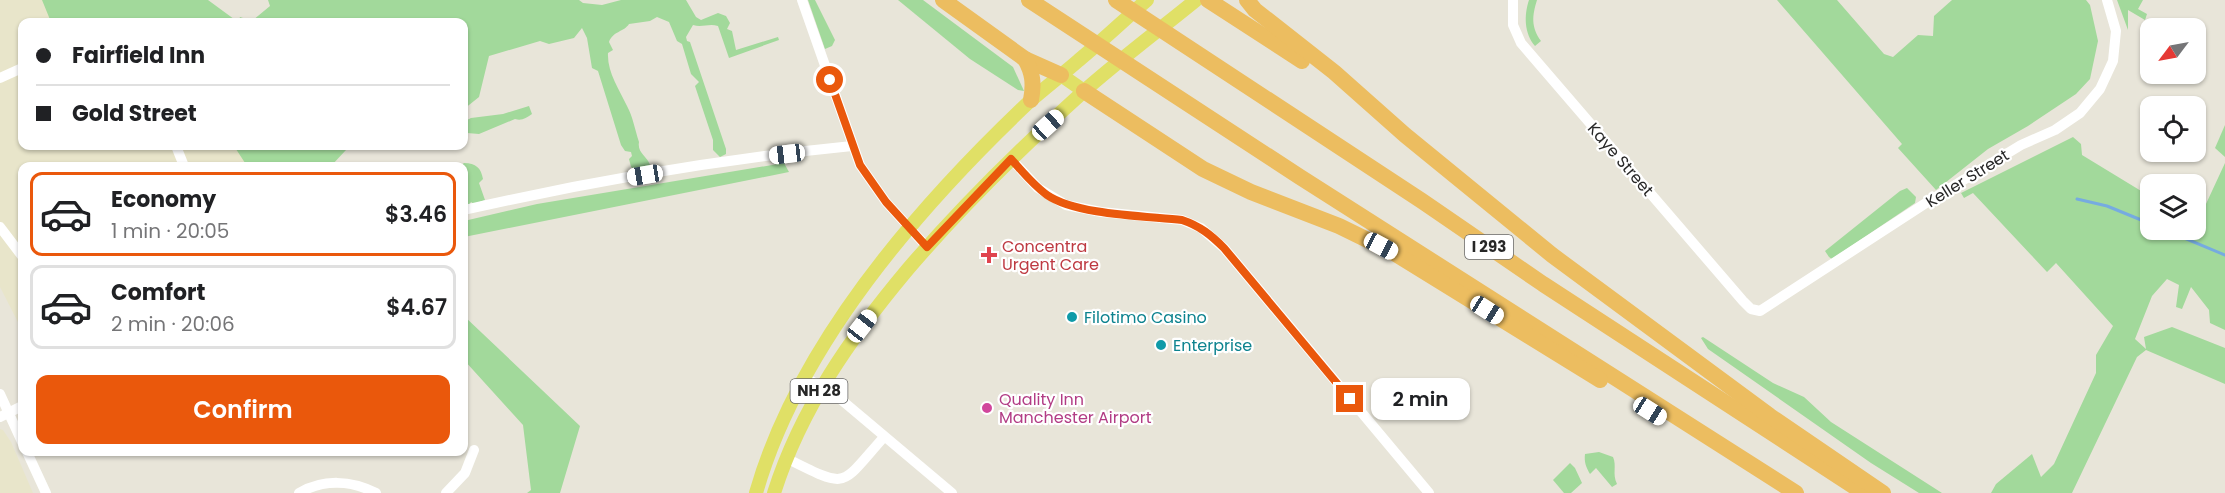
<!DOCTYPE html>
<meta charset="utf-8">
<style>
:root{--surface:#fff;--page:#f6f6f6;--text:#202124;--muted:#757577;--line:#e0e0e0;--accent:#ea580c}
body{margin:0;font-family:Poppins,sans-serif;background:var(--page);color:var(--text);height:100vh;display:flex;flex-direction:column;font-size:22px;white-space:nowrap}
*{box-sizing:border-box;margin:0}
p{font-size:20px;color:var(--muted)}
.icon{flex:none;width:33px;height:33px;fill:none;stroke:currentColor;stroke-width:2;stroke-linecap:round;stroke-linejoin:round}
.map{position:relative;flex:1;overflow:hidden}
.drawer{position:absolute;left:18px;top:162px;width:450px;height:294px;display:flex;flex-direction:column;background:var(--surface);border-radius:12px;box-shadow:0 2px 4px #0004}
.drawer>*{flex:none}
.hud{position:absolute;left:18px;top:18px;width:450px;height:132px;border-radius:12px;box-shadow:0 2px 4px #0004;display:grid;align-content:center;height:132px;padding:0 18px;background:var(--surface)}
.needle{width:39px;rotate:238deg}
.tools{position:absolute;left:2140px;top:18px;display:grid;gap:12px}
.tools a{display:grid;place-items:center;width:66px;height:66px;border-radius:12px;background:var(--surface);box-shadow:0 2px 4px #0004;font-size:30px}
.end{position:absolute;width:27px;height:27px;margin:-14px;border:8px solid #ea580c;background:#fff;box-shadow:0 0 0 3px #fff}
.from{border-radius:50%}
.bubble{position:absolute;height:42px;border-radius:12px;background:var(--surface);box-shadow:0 2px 4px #0004;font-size:20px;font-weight:600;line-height:42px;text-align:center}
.car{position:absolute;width:18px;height:36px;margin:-18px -9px;border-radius:8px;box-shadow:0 0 4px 2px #0007;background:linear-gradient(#fff 24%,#345 0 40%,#fff 0 76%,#345 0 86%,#fff 0)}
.hud b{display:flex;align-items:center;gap:21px;height:57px;font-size:22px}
.hud b+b{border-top:2px solid var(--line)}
.hud i{width:15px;height:15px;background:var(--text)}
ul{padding:10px 0 0;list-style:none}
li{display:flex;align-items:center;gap:18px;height:84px;margin:0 12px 9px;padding:0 6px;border:3px solid var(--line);border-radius:12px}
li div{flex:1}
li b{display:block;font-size:22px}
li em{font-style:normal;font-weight:600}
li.active{border-color:var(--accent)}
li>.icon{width:54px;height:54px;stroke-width:1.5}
.action{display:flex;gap:12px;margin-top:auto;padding:12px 18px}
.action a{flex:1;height:69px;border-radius:12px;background:var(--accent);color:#fff;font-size:24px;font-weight:600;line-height:69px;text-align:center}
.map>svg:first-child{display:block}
.education{fill:#e8e5ca}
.green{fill:#a2d99b}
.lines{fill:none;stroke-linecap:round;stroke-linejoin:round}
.stream{stroke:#76abe0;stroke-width:3}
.minor{stroke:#fff;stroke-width:10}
.major{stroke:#e0e066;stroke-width:14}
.highway{stroke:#ecbd60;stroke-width:16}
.route{stroke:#ea580c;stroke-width:8}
.health-dot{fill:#e0444e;stroke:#fff;stroke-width:2}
.culture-dot{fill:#0f9aa8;stroke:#fff;stroke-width:2}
.hotel-dot{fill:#d1479c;stroke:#fff;stroke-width:2}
.labels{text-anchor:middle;stroke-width:4.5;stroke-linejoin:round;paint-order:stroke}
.shield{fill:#fff;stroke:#686868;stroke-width:1.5}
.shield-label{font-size:15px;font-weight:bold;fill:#272727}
.street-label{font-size:16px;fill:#272727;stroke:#fff}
.health-label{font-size:16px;fill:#be3a42;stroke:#fff;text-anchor:start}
.culture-label{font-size:16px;fill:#0d838f;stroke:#fff;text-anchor:start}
.hotel-label{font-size:16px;fill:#b23c85;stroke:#fff;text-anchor:start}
</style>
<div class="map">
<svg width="2225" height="493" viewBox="0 0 2225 493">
<rect width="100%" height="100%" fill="#e8e5d9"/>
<!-- education -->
<g class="education">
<polygon points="0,0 134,0 150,22 22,22 22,146 234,146 247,164 247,166 22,166 22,330 0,287"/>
<polygon points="0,429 3,430 11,442 33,493 0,493"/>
</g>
<!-- green -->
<g class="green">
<path d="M42,0H208L238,22L240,17L252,21L270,6L268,0H579L583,3L602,5L621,0H686L696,17L701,20L718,13L726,16L730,23L727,29L732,31L736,50L778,37L779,40L729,58L718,26C709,23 702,28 693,25L686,37L687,41L690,42L726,149V154L720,157L713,150V140L695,86L699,82L691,74L682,44L677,41L669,22L657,17L650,21L629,24C624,32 613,31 609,42L613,50L608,53C607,72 619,89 627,106C633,117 635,130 639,142C637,153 647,156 650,165L649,168L638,171L631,167L629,159L632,156L631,152L625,151L621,145L598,71L592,68L587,38L582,28L574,38L549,44L540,41L489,56L479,97L464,109V22H51Z"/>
<polygon points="808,0 815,0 835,40 832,46 825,49"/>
<polygon points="898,0 923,0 1013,67 1024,91 1018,90 970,59"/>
<path d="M1529,0H1537C1532,16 1531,27 1541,41L1535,46C1524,33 1524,15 1529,0Z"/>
<polygon points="1777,0 1837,0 1884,54 1893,57 1918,35 1933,36 1934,16 1952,0 2086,0 2090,5 2098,41 2090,79 2076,94 2028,126 1988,149 1936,190 1898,148 1902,144"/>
<polygon points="2117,0 2143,0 2138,9 2147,14 2145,20 2128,10 2128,30"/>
<path d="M529,106L532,114C526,118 522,121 515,119L479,134L467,133L465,121L471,118L503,114Z"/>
<polygon points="2225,125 2225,157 2215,148"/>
<polygon points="2073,137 2081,144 2082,155 2151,197 2151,230 2196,230 2196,218 2199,219 2225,163 2225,330 2210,323 2209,310 2191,287 2182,309 2176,307 2179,285 2167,279 2152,296 2135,339 2146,349 2144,337 2172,327 2225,348 2225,384 2146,350 2137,357 2072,493 1991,493 1996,484 2032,454 2041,477 2054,464 2096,373 2096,355 2113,326 2056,263 2047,272 1973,193 1964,198 1961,193"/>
<polygon points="234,146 361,146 346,150 331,166 247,166"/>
<path d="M464,163C476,163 481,168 483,179L479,183L485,200L474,204L471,202L469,205L464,203V166H460Z"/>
<polygon points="784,163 789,172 464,237 464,221 537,204"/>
<polygon points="1907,188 1916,197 1915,203 1832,259 1829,257 1825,251 1900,191"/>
<polygon points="464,316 580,426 560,493 527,493 531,490 523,425 464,360"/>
<polygon points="1703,337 1773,383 1804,397 1831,422 1942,493 1919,493 1871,463 1708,349 1701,338"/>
<path d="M1599,452L1613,457C1617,466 1612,474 1617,484L1612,487L1596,468L1590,474C1586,467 1584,462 1585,454Z"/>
<polygon points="1570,463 1575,468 1582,483 1571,493 1564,493 1553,480"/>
</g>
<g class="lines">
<!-- stream -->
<g class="stream">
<polyline points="2077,199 2107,206 2151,224"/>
<polyline points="2165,230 2225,255"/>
</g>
<!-- minor -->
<g class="minor">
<polyline points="802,0 860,165 886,202 927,247"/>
<polyline points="1513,0 1513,25 1521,43 1743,301 1751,309 1760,311 1929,201 2021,145 2055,130 2080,113 2100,89 2113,61 2116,31 2107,0"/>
<polyline points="0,78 22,68"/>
<polyline points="176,146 184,166"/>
<polyline points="1011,159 1038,188 1066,205 1101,212 1182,220 1201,228 1224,248 1429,493"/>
<path d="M464,210C591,181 722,159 852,146"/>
<polyline points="0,227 22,256"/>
<polyline points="805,378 832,392 952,493"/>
<polyline points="0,394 22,442"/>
<polyline points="0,417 22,406"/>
<polyline points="27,452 46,493"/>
<path d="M786,458C850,490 839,487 884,437"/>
<path d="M299,493C323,479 351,480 376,493"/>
<polyline points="446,493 465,473 474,450"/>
</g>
<!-- major -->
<g class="major">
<polyline points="1061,75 1084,91"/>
<path d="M756,493C798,345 920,205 1030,101C1046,87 1063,74 1079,60C1102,41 1124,20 1147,0"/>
<path d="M774,493C801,408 851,337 908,269C962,206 1021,148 1083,92C1119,60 1158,31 1196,0"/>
</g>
<!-- highway -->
<g class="highway">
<polyline points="943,0 1025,59 1061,75"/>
<polyline points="1029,0 1300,177 1796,493"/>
<polyline points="1116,0 1422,201 1543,284 1864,493"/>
<polyline points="1208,0 1302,61"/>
<polyline points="1247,0 1255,10 1334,72 1405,135 1552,255 1770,416 1883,493"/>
<path d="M1025,59C1033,73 1034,84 1031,100"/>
<polyline points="1084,91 1203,169 1251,192 1339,226 1394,253 1600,380"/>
</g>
</g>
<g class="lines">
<!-- route -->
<path class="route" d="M830,80L860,165L886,202L927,247L1011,159C1022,171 1033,185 1047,195C1076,215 1145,216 1182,220C1200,226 1211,235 1224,248L1350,399"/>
</g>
<!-- markers -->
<path class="health-dot" d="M986 246h6v6h6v6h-6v6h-6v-6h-6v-6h6z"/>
<g class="culture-dot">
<circle cx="1072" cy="317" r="6"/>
<circle cx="1161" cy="345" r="6"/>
</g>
<circle class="hotel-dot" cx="987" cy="408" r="6"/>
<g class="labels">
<!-- shield labels -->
<g class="shield">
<rect x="1465" y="235" width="48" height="24" rx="4.5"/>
<rect x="790.5" y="379" width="57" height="24" rx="4.5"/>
</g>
<g class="shield-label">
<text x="1489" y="252">I 293</text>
<text x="819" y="396">NH 28</text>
</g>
<!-- street labels -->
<g class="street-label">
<text transform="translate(1621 159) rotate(49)" y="6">Kaye Street</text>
<text transform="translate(1967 178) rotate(-32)" y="6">Keller Street</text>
</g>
<!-- health labels -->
<g class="health-label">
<text x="1002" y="252">Concentra<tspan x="1002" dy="18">Urgent Care</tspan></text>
</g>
<!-- culture labels -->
<g class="culture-label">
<text x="1084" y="323">Filotimo Casino</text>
<text x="1173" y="351">Enterprise</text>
</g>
<!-- hotel labels -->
<g class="hotel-label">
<text x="999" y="405">Quality Inn<tspan x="999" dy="18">Manchester Airport</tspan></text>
</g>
</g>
</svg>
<div class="tools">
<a><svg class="needle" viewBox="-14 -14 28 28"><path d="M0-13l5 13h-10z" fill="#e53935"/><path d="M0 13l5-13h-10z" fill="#757577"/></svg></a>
<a><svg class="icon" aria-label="locate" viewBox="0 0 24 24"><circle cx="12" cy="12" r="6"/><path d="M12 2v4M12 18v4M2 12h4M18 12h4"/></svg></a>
<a><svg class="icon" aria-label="layers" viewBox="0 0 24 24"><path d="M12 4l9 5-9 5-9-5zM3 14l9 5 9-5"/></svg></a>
</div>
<i class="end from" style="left:830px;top:80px"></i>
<i class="end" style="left:1350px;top:399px"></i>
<div class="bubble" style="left:1371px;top:378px;width:99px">2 min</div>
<i class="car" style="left:1048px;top:125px;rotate:48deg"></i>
<i class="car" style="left:787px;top:154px;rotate:263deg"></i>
<i class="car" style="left:645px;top:175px;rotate:261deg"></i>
<i class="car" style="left:1381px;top:246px;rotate:118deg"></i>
<i class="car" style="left:1487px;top:310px;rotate:122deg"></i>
<i class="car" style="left:862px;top:326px;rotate:38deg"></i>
<i class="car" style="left:1650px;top:411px;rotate:122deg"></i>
<div class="hud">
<b><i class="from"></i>Fairfield Inn</b>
<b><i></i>Gold Street</b>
</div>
<section class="drawer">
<ul>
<li class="active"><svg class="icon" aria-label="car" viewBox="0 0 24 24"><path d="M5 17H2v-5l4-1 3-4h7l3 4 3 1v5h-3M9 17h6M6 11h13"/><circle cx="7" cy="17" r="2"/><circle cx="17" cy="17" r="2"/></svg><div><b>Economy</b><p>1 min · 20:05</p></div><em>$3.46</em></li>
<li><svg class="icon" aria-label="car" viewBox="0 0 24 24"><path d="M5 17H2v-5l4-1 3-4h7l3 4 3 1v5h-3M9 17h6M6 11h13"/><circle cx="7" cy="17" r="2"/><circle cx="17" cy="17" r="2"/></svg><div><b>Comfort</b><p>2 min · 20:06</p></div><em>$4.67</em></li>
</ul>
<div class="action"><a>Confirm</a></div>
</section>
</div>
